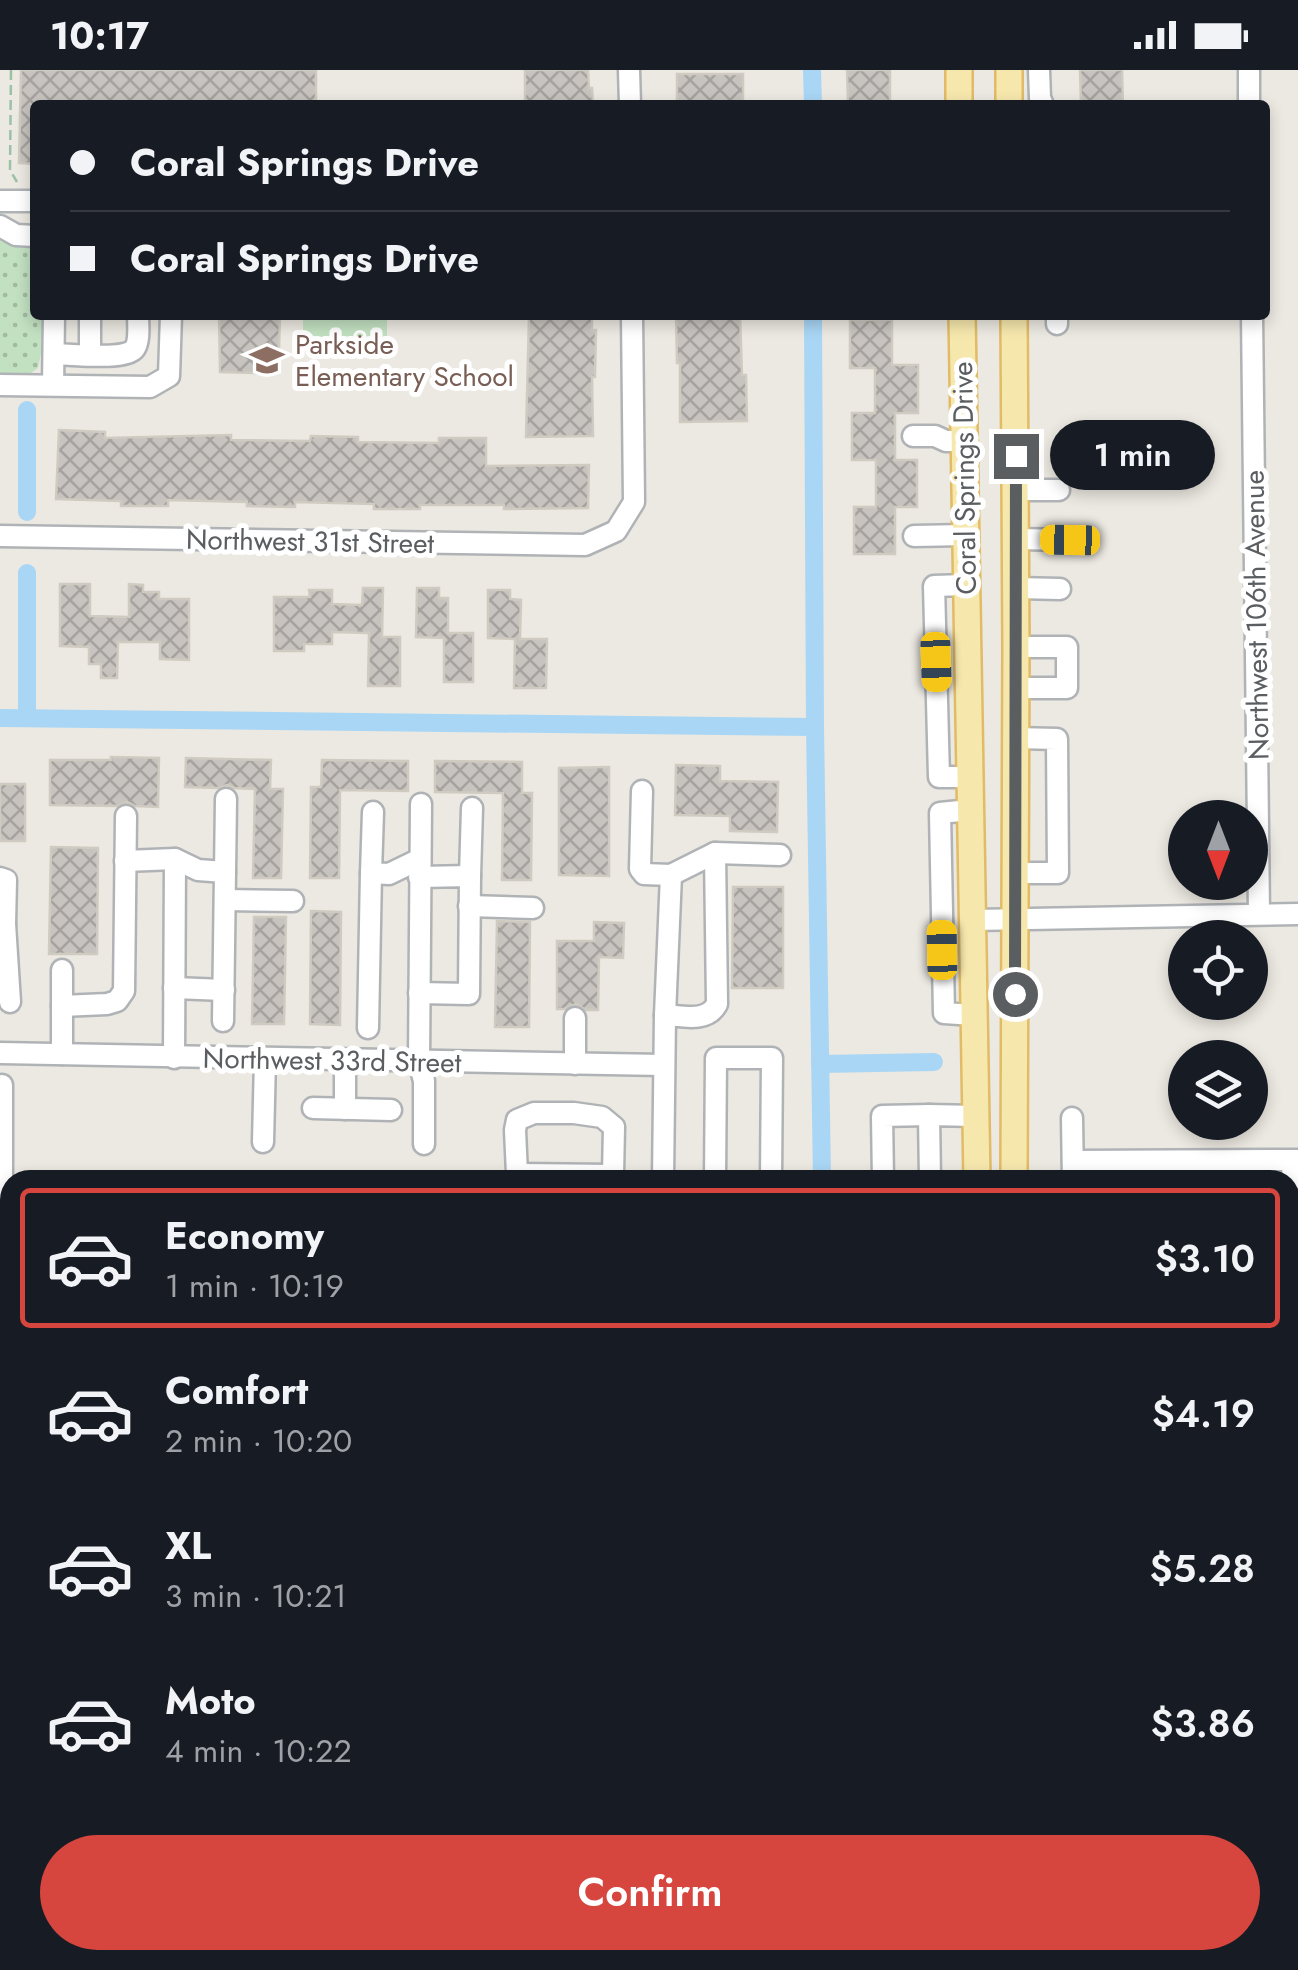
<!DOCTYPE html>
<meta charset="utf-8">
<style>
:root{--surface:#171b24;--page:#242831;--text:#f1f3f6;--muted:#9ea1a6;--line:#363941;--accent:#d6463e}
body{margin:0;font-family:Jost,sans-serif;background:var(--page);color:var(--text);height:100vh;display:flex;flex-direction:column;font-size:38px;white-space:nowrap}
*{box-sizing:border-box;margin:0}
p{font-size:32px;color:var(--muted)}
.icon{flex:none;width:55px;height:55px;fill:none;stroke:currentColor;stroke-width:2;stroke-linecap:round;stroke-linejoin:round}
.map{position:relative;flex:1;overflow:hidden}
.side{position:absolute;left:0px;top:1100px;width:1300px;height:800px;display:flex;flex-direction:column;background:var(--surface);border-radius:30px 30px 0 0;box-shadow:0 5px 15px #0003}
.side>*{flex:none}
.guide{position:absolute;left:30px;top:30px;width:1240px;height:220px;border-radius:10px;box-shadow:0 5px 15px #0003;display:grid;align-content:center;height:220px;padding:0 40px;background:var(--surface)}
.needle{width:65px;rotate:180deg}
.controls{position:absolute;left:1168px;top:730px;display:grid;gap:20px}
.controls a{display:grid;place-items:center;width:100px;height:100px;border-radius:50%;background:var(--surface);box-shadow:0 5px 15px #0003;font-size:50px}
.end{position:absolute;width:45px;height:45px;margin:-22px;border:12px solid #5b5e61;background:#fff;box-shadow:0 0 0 5px #fff}
.from{border-radius:50%}
.bubble{position:absolute;height:70px;border-radius:35px;background:var(--surface);box-shadow:0 5px 15px #0003;font-size:32px;font-weight:600;line-height:70px;text-align:center}
.car{position:absolute;width:30px;height:60px;margin:-30px -15px;border-radius:12px;box-shadow:0 0 8px 2px #0007;background:linear-gradient(#f5c518 24%,#345 0 40%,#f5c518 0 76%,#345 0 86%,#f5c518 0)}
.guide b{display:flex;align-items:center;gap:35px;height:95px;font-size:38px}
.guide b+b{border-top:2px solid var(--line)}
.guide i{width:25px;height:25px;background:var(--text)}
ul{padding:18px 0 0;list-style:none}
li{display:flex;align-items:center;gap:30px;height:140px;margin:0 20px 15px;padding:0 20px;border:5px solid transparent;border-radius:10px}
li div{flex:1}
li b{display:block;font-size:38px}
li em{font-style:normal;font-weight:600}
li.selected{border-color:var(--accent)}
li>.icon{width:90px;height:90px;stroke-width:1.5}
.cta{display:flex;gap:20px;margin-top:auto;padding:20px 40px}
.cta a{flex:1;height:115px;border-radius:60px;background:var(--accent);color:#fff;font-size:40px;font-weight:600;line-height:115px;text-align:center}
.status{display:flex;justify-content:space-between;align-items:center;height:70px;padding:0 50px;background:var(--surface);direction:ltr}
.status svg{height:28px;fill:currentColor}
.map>svg:first-child{display:block}
.grass{fill:url(#grass-dots)}
.park{fill:#c2e1c1}
.lines{fill:none;stroke-linecap:round;stroke-linejoin:round}
.canal{stroke:#a9d6f5;stroke-width:18}
.building{fill:url(#building-cross-hatch);stroke:#d0cbc1;stroke-width:2.5}
.minor-casing{stroke:#b0b3b6;stroke-width:25}
.major-casing{stroke:#e1bb66;stroke-width:30}
.path{stroke:#9cc1a5;stroke-width:2.5;stroke-dasharray:10 5;stroke-linecap:butt}
.minor{stroke:#fff;stroke-width:20}
.major{stroke:#f6e8ad;stroke-width:25}
.route{stroke:#5b5e61;stroke-width:12}
.labels{text-anchor:middle;stroke-width:10;stroke-linejoin:round;paint-order:stroke}
.education-label{font-size:28px;fill:#785e54;stroke:#fff;text-anchor:start}
.street-label{font-size:28px;fill:#5b5e61;stroke:#fff}
</style>
<div class="status"><b>10:17</b><svg viewBox="0 0 49 12"><path d="M0 12V9h3v3zM5 12V6h3v6zM10 12V3h3v9zM15 12V0h3v12zM26 1h20v11H26zM47 4h2v5h-2z"/></svg></div>
<div class="map">
<svg width="1298" height="1900" viewBox="0 0 1298 1900">
<defs>
<pattern id="grass-dots" width="8" height="8" patternUnits="userSpaceOnUse" patternTransform="scale(2.5)"><rect width="8" height="8" fill="#c2e1c1"/><path d="M2 2h.1M6 6h.1" fill="none" stroke="#a1baa0" stroke-width="1.8" stroke-linecap="round"/></pattern>
<pattern id="building-cross-hatch" width="8" height="8" patternUnits="userSpaceOnUse" patternTransform="scale(2.5)"><rect width="8" height="8" fill="#c7c4bf"/><path d="M0 0l8 8M0 8l8-8" fill="none" stroke="#a5a29f"/></pattern>
</defs>
<rect width="100%" height="100%" fill="#ece9e2"/>
<!-- grass -->
<polygon class="grass" points="0,167 35,174 35,245 42,245 42,278 38,298 28,305 0,305"/>
<!-- park -->
<polygon class="park" points="303,245 387,245 387,274 303,272"/>
<g class="lines">
<!-- canal -->
<g class="canal">
<polyline points="812,0 813,35"/>
<polyline points="813,245 815,657"/>
<polyline points="27,340 27,442"/>
<polyline points="27,503 27,648"/>
<polyline points="0,648 815,657 822,1110"/>
<polyline points="820,994 934,992"/>
</g>
</g>
<!-- building -->
<g class="building">
<polygon points="21,0 316,0 316,35 35,35 35,94 19,93"/>
<polygon points="525,0 588,0 589,18 592,18 593,35 525,35"/>
<polygon points="847,0 890,0 890,35 871,35 871,32 848,33"/>
<polygon points="1080,0 1122,0 1123,35 1081,35"/>
<rect x="677" y="4" width="66" height="31"/>
<polygon points="219,245 280,245 279,279 257,278 257,303 220,302"/>
<polygon points="529,245 592,245 592,260 596,260 595,307 592,307 593,366 526,367"/>
<polygon points="676,245 740,245 742,305 746,305 747,351 680,352 680,293 677,293"/>
<polygon points="850,250 892,250 892,295 918,295 918,343 895,343 895,390 917,390 917,437 895,437 895,484 854,484 854,437 876,437 876,390 852,390 852,343 875,343 875,298 850,298"/>
<polygon points="59,360 105,362 105,368 231,365 231,370 310,371 311,366 358,367 358,372 439,373 439,368 486,368 486,396 589,395 588,438 504,439 504,435 420,435 420,439 374,439 374,434 295,432 295,437 247,436 247,432 168,430 168,436 121,436 121,431 56,429"/>
<polygon points="60,514 90,514 90,546 129,547 129,514 143,515 143,522 159,522 159,529 189,529 189,590 160,589 160,572 118,572 117,608 101,608 101,594 89,594 89,577 60,576"/>
<polygon points="363,518 383,518 382,567 400,567 400,616 368,616 369,563 332,562 332,574 304,574 304,581 274,581 274,527 310,527 309,520 332,520 332,534 362,535"/>
<polygon points="417,518 439,518 439,528 448,528 448,563 473,563 473,612 444,612 444,568 416,567"/>
<polygon points="488,520 510,520 510,529 521,530 520,569 547,569 546,618 514,618 515,569 488,568"/>
<polygon points="111,687 159,688 158,737 135,736 127,732 118,736 50,735 50,690 111,690"/>
<polygon points="186,688 271,690 270,719 283,719 281,808 253,808 255,719 234,718 227,715 218,718 185,717"/>
<polygon points="322,690 408,691 408,721 340,720 339,808 310,808 311,717 321,717"/>
<polygon points="435,691 522,692 522,723 532,723 531,810 502,810 503,723 435,722"/>
<polygon points="676,695 720,696 720,711 778,712 777,762 730,761 730,746 675,745"/>
<polygon points="609,697 609,806 559,805 559,698"/>
<rect x="0" y="714" width="25" height="57"/>
<polygon points="51,777 98,778 97,884 49,884"/>
<polygon points="733,817 783,817 783,918 732,918"/>
<polygon points="311,841 341,842 340,955 310,954"/>
<polygon points="254,847 286,847 284,954 252,954"/>
<polygon points="497,851 530,852 529,957 495,957"/>
<polygon points="594,852 624,853 623,888 599,887 598,940 586,940 576,934 565,939 557,939 557,871 594,871"/>
</g>
<g class="lines">
<!-- minor casing -->
<g class="minor-casing">
<g id="minor">
<polyline points="629,0 630,35"/>
<polyline points="1039,0 1040,28 1043,35"/>
<polyline points="1249,0 1249,35"/>
<polyline points="0,131 35,131"/>
<polyline points="0,156 16,165 35,166"/>
<polyline points="1057,245 1057,254"/>
<polyline points="1252,245 1259,844"/>
<path d="M54,284C69,284 128,291 135,278C140,270 138,254 138,245"/>
<polyline points="90,285 90,245"/>
<polyline points="0,315 150,317 169,306 171,245"/>
<polyline points="53,315 54,245"/>
<polyline points="913,366 935,366 946,371 963,371"/>
<polyline points="1015,420 1059,420"/>
<polyline points="0,466 585,475 616,461 634,432 632,245"/>
<polyline points="914,466 965,465"/>
<polyline points="1015,469 1070,470"/>
<polyline points="966,515 934,516 939,707 969,707"/>
<polyline points="1015,518 1060,519"/>
<polyline points="1015,618 1067,618 1067,577 1016,577"/>
<polyline points="1015,668 1057,669 1058,803 1015,803"/>
<polyline points="642,721 640,799 644,804 671,805 715,783 780,785"/>
<polyline points="421,734 419,992 424,1011 424,1074"/>
<polyline points="970,740 940,743 944,943 974,945"/>
<polyline points="373,742 371,803 389,804 420,789"/>
<polyline points="125,791 175,789 198,800 225,802"/>
<polyline points="470,806 472,738"/>
<polyline points="419,807 470,806 469,924 419,923"/>
<polyline points="0,808 6,810 5,854 0,854"/>
<polyline points="225,830 293,831"/>
<polyline points="469,836 533,838"/>
<polyline points="972,850 1298,844"/>
<polyline points="5,854 10,932"/>
<polyline points="62,900 62,984"/>
<polyline points="174,918 224,920"/>
<polyline points="62,936 107,934 117,931 124,921 126,746"/>
<path d="M665,945C683,946 707,953 717,934L715,783"/>
<polyline points="575,948 575,994"/>
<polyline points="223,951 226,729"/>
<polyline points="368,958 371,803"/>
<polyline points="0,983 663,995"/>
<polyline points="174,988 175,789"/>
<polyline points="313,1038 391,1040"/>
<polyline points="345,1039 345,991"/>
<polyline points="1072,1048 1073,1110"/>
<polyline points="263,1072 265,989"/>
<polyline points="1073,1091 1298,1090"/>
<polyline points="1292,1091 1295,1176 1298,1176"/>
<polyline points="517,1104 515,1060 517,1050 534,1043 574,1043 602,1047 614,1057 613,1105"/>
<polyline points="517,1110 517,1104 613,1105 613,1110"/>
<polyline points="663,1110 665,945 671,805"/>
<polyline points="715,1110 716,988 772,988 771,1110"/>
<polyline points="883,1110 882,1046 929,1045"/>
<polyline points="930,1110 929,1045 976,1046"/>
<polyline points="2,1128 2,1015"/>
<polyline points="0,1266 10,1267"/>
<polyline points="1290,1267 1298,1267"/>
<polyline points="8,1526 8,1664"/>
<polyline points="1290,1679 1294,1408 1298,1408"/>
<polyline points="1290,1749 1298,1749"/>
<polyline points="1290,1830 1298,1830"/>
<polyline points="437,1890 443,1900"/>
<polyline points="507,1890 512,1894 514,1900"/>
<polyline points="0,1893 172,1894 177,1890"/>
<polyline points="477,1900 490,1890"/>
<polyline points="649,1900 651,1890"/>
</g>
</g>
<!-- major casing -->
<g class="major-casing">
<g id="major">
<polyline points="959,0 959,35"/>
<polyline points="1009,0 1009,35"/>
<polyline points="962,245 977,1110"/>
<polyline points="1014,245 1016,577 1014,1110"/>
<polyline points="0,1303 10,1303"/>
<polyline points="1290,1321 1298,1322"/>
<polyline points="0,1340 10,1339"/>
<polyline points="1290,1364 1298,1364"/>
<polyline points="990,1890 990,1900"/>
<polyline points="1022,1900 1022,1890"/>
</g>
</g>
<!-- path -->
<polyline class="path" points="11,0 10,100 17,112"/>
<!-- minor -->
<use href="#minor" class="minor"/>
<!-- major -->
<use href="#major" class="major"/>
</g>
<g class="lines">
<!-- route -->
<polyline class="route" points="1015,924 1016,386"/>
</g>
<!-- icons -->
<defs>
<g id="school-bare" transform="scale(2.7)"><path d="M0-5L7-2L0 1L-7-2ZM-4 1L0 2.5L4 1V4Q0 6-4 4Z" fill="#8d6e63" stroke="#fff" stroke-width="2.5" paint-order="stroke"/></g>
</defs>
<g fill-rule="evenodd">
<use href="#school-bare" x="267" y="290"/>
</g>
<g class="labels">
<!-- education labels -->
<g class="education-label">
<text x="295" y="284">Parkside<tspan x="295" dy="32">Elementary School</tspan></text>
</g>
<!-- street labels -->
<g class="street-label">
<text transform="translate(964 408) rotate(-91)" y="10">Coral Springs Drive</text>
<text transform="translate(310 471) rotate(1)" y="10">Northwest 31st Street</text>
<text transform="translate(1256 545) rotate(-91)" y="10">Northwest 106th Avenue</text>
<text transform="translate(332 990) rotate(1)" y="10">Northwest 33rd Street</text>
</g>
</g>
</svg>
<div class="controls">
<a><svg class="needle" viewBox="-14 -14 28 28"><path d="M0-13l5 13h-10z" fill="#e53935"/><path d="M0 13l5-13h-10z" fill="#9ea1a6"/></svg></a>
<a><svg class="icon" aria-label="locate" viewBox="0 0 24 24"><circle cx="12" cy="12" r="6"/><path d="M12 2v4M12 18v4M2 12h4M18 12h4"/></svg></a>
<a><svg class="icon" aria-label="layers" viewBox="0 0 24 24"><path d="M12 4l9 5-9 5-9-5zM3 14l9 5 9-5"/></svg></a>
</div>
<i class="end from" style="left:1015px;top:924px"></i>
<i class="end" style="left:1016px;top:386px"></i>
<div class="bubble" style="left:1050px;top:350px;width:165px">1 min</div>
<i class="car" style="left:1070px;top:470px;rotate:271deg"></i>
<i class="car" style="left:936px;top:592px;rotate:178deg"></i>
<i class="car" style="left:942px;top:880px;rotate:359deg"></i>
<div class="guide">
<b><i class="from"></i>Coral Springs Drive</b>
<b><i></i>Coral Springs Drive</b>
</div>
<section class="side">
<ul>
<li class="selected"><svg class="icon" aria-label="car" viewBox="0 0 24 24"><path d="M5 17H2v-5l4-1 3-4h7l3 4 3 1v5h-3M9 17h6M6 11h13"/><circle cx="7" cy="17" r="2"/><circle cx="17" cy="17" r="2"/></svg><div><b>Economy</b><p>1 min · 10:19</p></div><em>$3.10</em></li>
<li><svg class="icon" aria-label="car" viewBox="0 0 24 24"><path d="M5 17H2v-5l4-1 3-4h7l3 4 3 1v5h-3M9 17h6M6 11h13"/><circle cx="7" cy="17" r="2"/><circle cx="17" cy="17" r="2"/></svg><div><b>Comfort</b><p>2 min · 10:20</p></div><em>$4.19</em></li>
<li><svg class="icon" aria-label="car" viewBox="0 0 24 24"><path d="M5 17H2v-5l4-1 3-4h7l3 4 3 1v5h-3M9 17h6M6 11h13"/><circle cx="7" cy="17" r="2"/><circle cx="17" cy="17" r="2"/></svg><div><b>XL</b><p>3 min · 10:21</p></div><em>$5.28</em></li>
<li><svg class="icon" aria-label="car" viewBox="0 0 24 24"><path d="M5 17H2v-5l4-1 3-4h7l3 4 3 1v5h-3M9 17h6M6 11h13"/><circle cx="7" cy="17" r="2"/><circle cx="17" cy="17" r="2"/></svg><div><b>Moto</b><p>4 min · 10:22</p></div><em>$3.86</em></li>
</ul>
<div class="cta"><a>Confirm</a></div>
</section>
</div>
